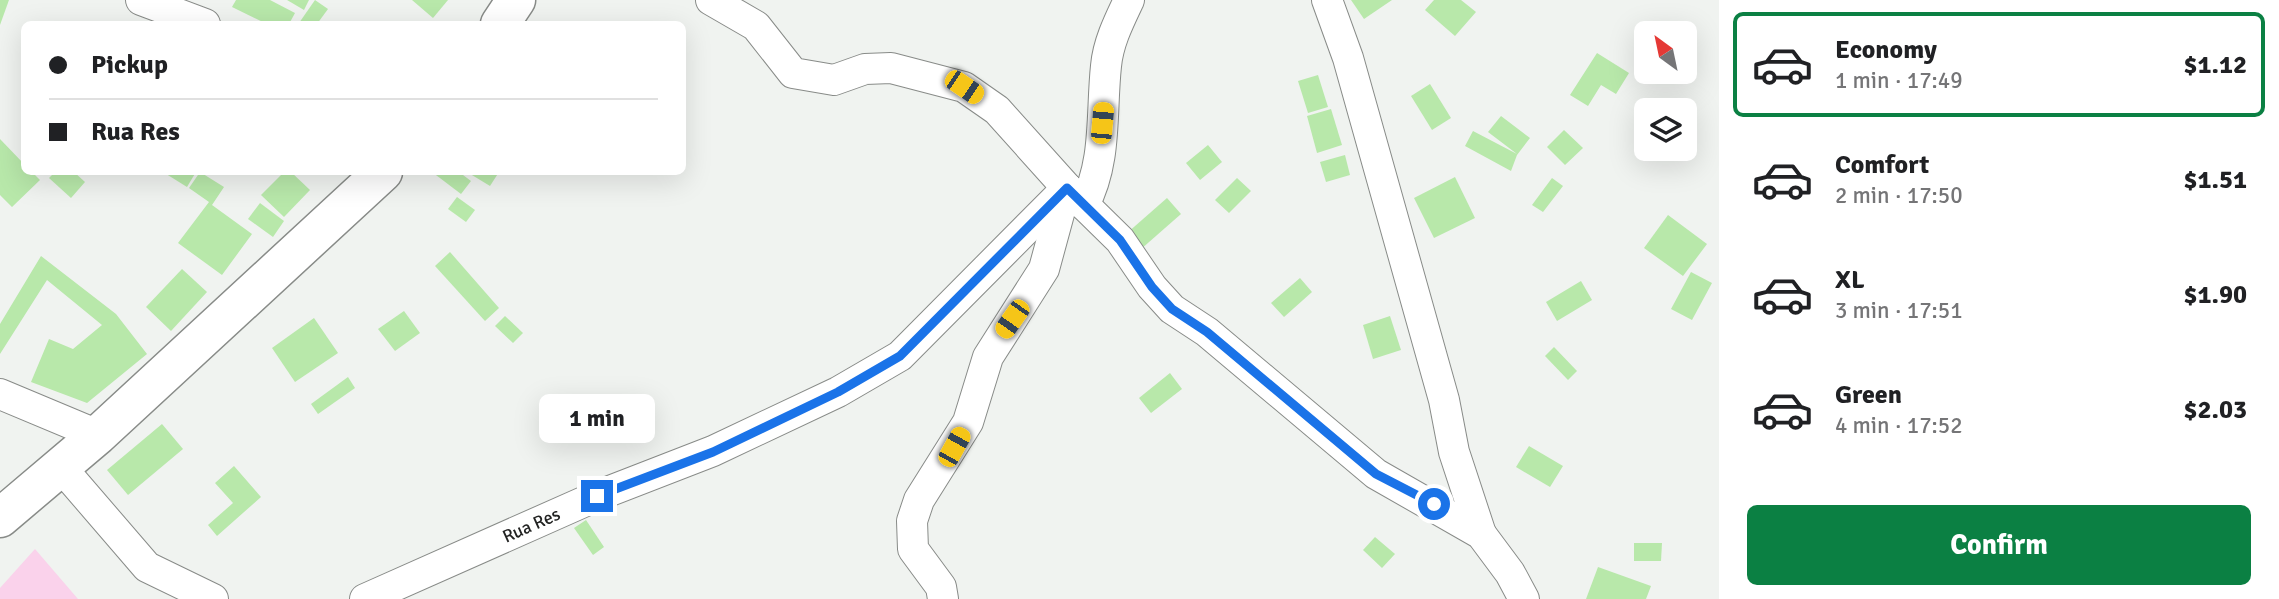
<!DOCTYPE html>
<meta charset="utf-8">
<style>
:root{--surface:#fff;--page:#f2f2f2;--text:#202124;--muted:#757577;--line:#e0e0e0;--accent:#0b8043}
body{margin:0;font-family:Signika,sans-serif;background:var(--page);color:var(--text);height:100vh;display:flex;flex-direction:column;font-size:26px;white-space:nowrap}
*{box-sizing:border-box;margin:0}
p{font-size:23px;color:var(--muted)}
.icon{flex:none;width:38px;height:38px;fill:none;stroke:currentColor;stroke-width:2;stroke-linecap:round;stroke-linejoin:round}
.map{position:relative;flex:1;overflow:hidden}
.drawer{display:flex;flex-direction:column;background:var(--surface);width:560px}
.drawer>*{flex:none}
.guide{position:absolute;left:21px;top:21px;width:665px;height:154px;border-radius:10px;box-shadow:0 7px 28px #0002;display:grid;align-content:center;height:154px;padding:0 28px;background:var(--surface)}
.needle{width:46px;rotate:327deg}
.tools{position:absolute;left:1634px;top:21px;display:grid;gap:14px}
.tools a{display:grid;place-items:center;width:63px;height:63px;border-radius:10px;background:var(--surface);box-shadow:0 7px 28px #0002;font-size:35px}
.end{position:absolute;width:32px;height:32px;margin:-16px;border:9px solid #1a73e8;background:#fff;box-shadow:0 0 0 4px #fff}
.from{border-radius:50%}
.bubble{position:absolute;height:49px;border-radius:10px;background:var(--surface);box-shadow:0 7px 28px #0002;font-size:23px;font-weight:800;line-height:49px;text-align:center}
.car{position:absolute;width:21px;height:42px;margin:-21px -10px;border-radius:9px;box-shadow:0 0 5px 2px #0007;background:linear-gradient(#f5c518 24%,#345 0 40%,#f5c518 0 76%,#345 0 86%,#f5c518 0)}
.guide b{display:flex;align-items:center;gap:24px;height:66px;font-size:26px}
.guide b+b{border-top:2px solid var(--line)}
.guide i{width:18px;height:18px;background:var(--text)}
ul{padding:12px 0 0;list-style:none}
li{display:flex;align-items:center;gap:21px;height:105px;margin:0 14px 10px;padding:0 14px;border:4px solid transparent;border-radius:10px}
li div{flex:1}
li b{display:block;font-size:26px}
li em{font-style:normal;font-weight:800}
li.selected{border-color:var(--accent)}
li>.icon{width:63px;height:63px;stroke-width:1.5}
.action{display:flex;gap:14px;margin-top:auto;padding:14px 28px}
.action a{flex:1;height:80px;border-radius:10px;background:var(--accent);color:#fff;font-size:28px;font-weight:800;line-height:80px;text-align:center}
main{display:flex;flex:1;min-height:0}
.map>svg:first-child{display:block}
.green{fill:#fad2eb}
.building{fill:#b8e8aa}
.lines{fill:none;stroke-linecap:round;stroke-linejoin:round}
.street-casing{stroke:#888b88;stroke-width:32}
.primary-casing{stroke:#888b88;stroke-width:41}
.street{stroke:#fff;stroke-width:30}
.primary{stroke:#fff;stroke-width:38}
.route{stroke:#1a73e8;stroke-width:9}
.labels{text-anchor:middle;stroke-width:5;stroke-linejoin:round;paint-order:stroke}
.street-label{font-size:18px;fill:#222322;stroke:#fff}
</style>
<main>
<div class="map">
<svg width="1719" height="599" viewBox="0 0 1719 599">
<rect width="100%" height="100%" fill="#f0f3f0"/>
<!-- green -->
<polygon class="green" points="35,549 78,599 0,599 0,588"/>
<!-- building -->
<g class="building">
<polygon points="0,0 9,0 0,25"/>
<polygon points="236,0 270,0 295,13 289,24 267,24 232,7"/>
<polygon points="287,0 309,0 304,10"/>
<polygon points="315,0 328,9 317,24 302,24 299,23"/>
<polygon points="412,0 448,0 433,18"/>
<polygon points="1351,0 1392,0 1364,19"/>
<polygon points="1434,0 1461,0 1476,12 1455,36 1425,10"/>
<polygon points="1597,53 1629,73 1616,94 1601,85 1588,106 1570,95"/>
<polygon points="1318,75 1328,107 1308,113 1298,81"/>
<polygon points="1430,84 1451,118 1432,130 1411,96"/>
<polygon points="1331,109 1342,145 1317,153 1307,116"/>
<polygon points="1501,116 1530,138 1517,155 1511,171 1465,146 1473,131 1517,154 1488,132"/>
<polygon points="1564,130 1583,148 1565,165 1547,147"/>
<polygon points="0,139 24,164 24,172 32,172 40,180 12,207 0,195"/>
<polygon points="1208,145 1222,162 1200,180 1186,163"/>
<polygon points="1345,155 1350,175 1326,182 1320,162"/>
<polygon points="55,172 74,172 85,182 71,198 49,178"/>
<polygon points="163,172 196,172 187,187"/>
<polygon points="200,172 224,187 212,205 252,234 222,275 178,243 209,202 189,188"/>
<polygon points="284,172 291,172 310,190 284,217 261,195"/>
<polygon points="432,172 459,172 471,181 461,194"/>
<polygon points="467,172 499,172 490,186"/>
<polygon points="1455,177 1475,218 1434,238 1414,198"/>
<polygon points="1237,178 1251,191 1229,213 1215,200"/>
<polygon points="1552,178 1563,186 1543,212 1532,205"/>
<polygon points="457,197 475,210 466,222 448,209"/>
<polygon points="1167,198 1181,214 1132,257 1118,241"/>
<polygon points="260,203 284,221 273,237 248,219"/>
<polygon points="1668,215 1707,244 1683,276 1644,248"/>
<polygon points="450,252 499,308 485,321 435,266"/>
<polygon points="41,256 116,314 147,354 87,403 31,382 49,339 73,349 102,325 47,280 0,354 0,324"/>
<polygon points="182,269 207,292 171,331 146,307"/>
<polygon points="1691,272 1712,283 1692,320 1671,309"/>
<polygon points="1300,278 1312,292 1284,317 1271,303"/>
<polygon points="1581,281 1592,300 1557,321 1546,302"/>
<polygon points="404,311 420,333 395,351 378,329"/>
<polygon points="505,316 523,333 513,343 495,326"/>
<polygon points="1390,316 1401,350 1373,359 1363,325"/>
<polygon points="314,318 338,353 295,382 272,348"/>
<polygon points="1554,347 1577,371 1568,380 1545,356"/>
<polygon points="1170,373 1182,389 1151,413 1139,398"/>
<polygon points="348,377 355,388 318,414 311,404"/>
<polygon points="162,424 183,449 128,495 107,470"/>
<polygon points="1529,446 1563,466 1550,487 1516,467"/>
<polygon points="234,466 261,497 217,536 208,525 233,503 215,483"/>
<polygon points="586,520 604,547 593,555 574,528"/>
<polygon points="1375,537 1395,554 1382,568 1363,550"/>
<polygon points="1634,543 1662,543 1661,561 1634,561"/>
<polygon points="1598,567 1651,586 1646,599 1586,599"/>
</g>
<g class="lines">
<!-- street casing -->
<g class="street-casing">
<g id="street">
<polyline points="141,0 205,24"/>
<polyline points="711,0 756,26 793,73 834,80 865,69 891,68 964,87 997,110 1067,188 1120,240 1152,287 1172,309 1207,332 1376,474 1481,534 1510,573 1524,599"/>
<polyline points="1327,0 1348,58 1444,400 1454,452 1481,534"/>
<path d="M1084,205C1107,162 1101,113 1106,66C1108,43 1119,21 1129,0"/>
<polyline points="0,394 98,435"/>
<polyline points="60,466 147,567 213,599"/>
<path id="s1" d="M365,599L597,496L713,451L838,392L900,356L1067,188"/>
<polyline points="943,599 941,587 913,549 912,521 919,500 968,422 988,357 1044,269 1066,188"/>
</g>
</g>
<!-- primary casing -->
<g class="primary-casing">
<g id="primary">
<polyline points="500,24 516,0"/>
<polyline points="0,518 98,435 383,172"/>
</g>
</g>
<!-- street -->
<use href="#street" class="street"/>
<!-- primary -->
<use href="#primary" class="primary"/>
</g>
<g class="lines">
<!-- route -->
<polyline class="route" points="597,496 713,452 838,392 900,356 1067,188 1120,240 1152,287 1172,309 1207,332 1376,474 1434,504"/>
</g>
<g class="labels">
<!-- street labels -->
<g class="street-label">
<text dy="6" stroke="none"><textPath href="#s1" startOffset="182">Rua Res</textPath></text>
</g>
</g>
</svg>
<div class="tools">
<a><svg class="needle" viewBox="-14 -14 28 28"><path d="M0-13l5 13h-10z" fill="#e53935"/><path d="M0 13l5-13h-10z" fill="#757577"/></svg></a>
<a><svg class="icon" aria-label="layers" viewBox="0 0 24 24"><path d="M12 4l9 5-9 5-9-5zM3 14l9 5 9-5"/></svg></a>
</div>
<i class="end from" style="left:1434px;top:504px"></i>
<i class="end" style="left:597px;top:496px"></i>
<div class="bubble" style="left:539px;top:394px;width:116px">1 min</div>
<i class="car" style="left:964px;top:87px;rotate:124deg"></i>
<i class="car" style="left:1102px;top:123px;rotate:5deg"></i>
<i class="car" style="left:1012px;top:319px;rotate:215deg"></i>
<i class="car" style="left:954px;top:447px;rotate:29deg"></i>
<div class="guide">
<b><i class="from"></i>Pickup</b>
<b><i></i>Rua Res</b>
</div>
</div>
<section class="drawer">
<ul>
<li class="selected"><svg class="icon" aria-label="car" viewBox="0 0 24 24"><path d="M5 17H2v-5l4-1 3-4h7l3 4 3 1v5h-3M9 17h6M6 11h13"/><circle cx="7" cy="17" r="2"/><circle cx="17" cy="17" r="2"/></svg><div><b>Economy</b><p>1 min · 17:49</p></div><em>$1.12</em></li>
<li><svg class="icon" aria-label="car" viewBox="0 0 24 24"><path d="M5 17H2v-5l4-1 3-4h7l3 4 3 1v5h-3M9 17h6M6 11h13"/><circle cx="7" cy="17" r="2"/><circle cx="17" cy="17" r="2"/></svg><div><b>Comfort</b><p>2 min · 17:50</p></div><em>$1.51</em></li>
<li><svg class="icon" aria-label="car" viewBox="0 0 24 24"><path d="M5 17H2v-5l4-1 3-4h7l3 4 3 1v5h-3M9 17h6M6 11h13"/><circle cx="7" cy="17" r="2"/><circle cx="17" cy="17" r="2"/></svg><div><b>XL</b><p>3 min · 17:51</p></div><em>$1.90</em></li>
<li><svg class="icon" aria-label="car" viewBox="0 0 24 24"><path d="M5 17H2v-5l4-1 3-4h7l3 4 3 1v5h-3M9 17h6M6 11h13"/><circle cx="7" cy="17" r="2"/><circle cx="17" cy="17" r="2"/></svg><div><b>Green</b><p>4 min · 17:52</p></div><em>$2.03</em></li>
</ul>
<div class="action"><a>Confirm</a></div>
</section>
</main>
